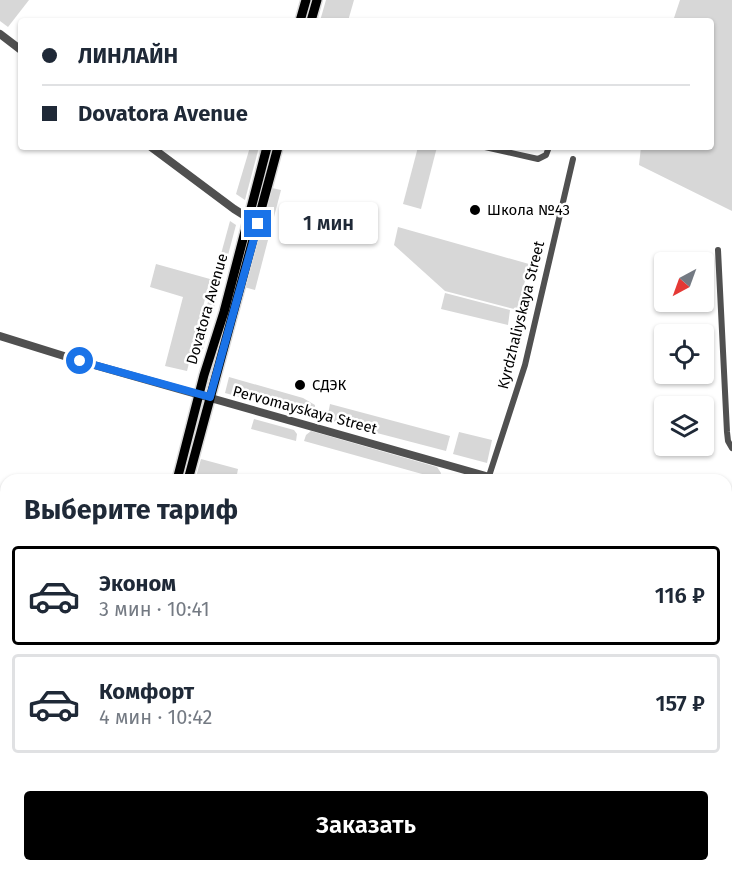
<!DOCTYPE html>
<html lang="ru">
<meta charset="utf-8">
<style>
:root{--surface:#fff;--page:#f2f2f3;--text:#1f2937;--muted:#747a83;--line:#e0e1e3;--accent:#000}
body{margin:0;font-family:"Fira Sans",sans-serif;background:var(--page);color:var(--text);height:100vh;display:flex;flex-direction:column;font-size:22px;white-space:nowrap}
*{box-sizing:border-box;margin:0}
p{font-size:20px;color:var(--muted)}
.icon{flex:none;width:33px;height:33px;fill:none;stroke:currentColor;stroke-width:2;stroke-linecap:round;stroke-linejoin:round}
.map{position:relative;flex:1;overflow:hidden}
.sheet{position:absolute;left:0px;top:474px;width:732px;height:398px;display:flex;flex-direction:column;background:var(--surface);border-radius:18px 18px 0 0;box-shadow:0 2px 4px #0004}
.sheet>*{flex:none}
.guide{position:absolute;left:18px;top:18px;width:696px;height:132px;border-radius:6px;box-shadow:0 2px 4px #0004;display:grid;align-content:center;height:132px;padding:0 24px;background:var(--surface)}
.needle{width:39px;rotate:221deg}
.controls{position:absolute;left:654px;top:252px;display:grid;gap:12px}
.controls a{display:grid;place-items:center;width:60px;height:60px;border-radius:6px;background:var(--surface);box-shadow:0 2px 4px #0004;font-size:30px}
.end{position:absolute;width:27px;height:27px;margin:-14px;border:8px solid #1a73e8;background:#fff;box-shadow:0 0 0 3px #fff}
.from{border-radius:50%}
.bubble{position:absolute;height:42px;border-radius:6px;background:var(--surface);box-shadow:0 2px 4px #0004;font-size:20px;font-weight:600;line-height:42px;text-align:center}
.guide b{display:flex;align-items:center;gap:21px;height:57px;font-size:22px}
.guide b+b{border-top:2px solid var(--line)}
.guide i{width:15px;height:15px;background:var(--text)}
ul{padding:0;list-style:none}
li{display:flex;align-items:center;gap:18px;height:99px;margin:0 12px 9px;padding:0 12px;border:3px solid var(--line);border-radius:6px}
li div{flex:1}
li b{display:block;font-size:22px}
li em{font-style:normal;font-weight:600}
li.active{border-color:var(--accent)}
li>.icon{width:54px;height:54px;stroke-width:1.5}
h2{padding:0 24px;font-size:27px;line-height:72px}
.action{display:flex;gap:12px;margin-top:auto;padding:12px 24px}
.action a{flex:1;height:69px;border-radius:6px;background:var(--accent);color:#fff;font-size:24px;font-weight:600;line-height:69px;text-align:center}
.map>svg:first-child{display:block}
.green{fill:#d7d7d7}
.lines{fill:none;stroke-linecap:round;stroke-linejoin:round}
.primary-casing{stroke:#dbdbdb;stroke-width:12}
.minor{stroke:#505050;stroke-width:6}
.tertiary{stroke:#505050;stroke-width:8}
.primary{stroke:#000;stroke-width:9}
.route{stroke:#1a73e8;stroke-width:8}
.poi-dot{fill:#000;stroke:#fff;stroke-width:2}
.labels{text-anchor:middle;stroke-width:5;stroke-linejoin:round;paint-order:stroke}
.poi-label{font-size:15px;fill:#000;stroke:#fff;text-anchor:start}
.street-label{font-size:15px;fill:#000;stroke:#fff}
</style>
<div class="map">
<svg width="732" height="871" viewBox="0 0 732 871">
<rect width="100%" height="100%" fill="#fff"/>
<!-- green -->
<g class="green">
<polygon points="0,0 29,0 8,27 0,21"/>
<polygon points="326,0 354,0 348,21 320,21"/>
<polygon points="680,0 732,0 732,211 639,165 641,147 711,147 711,21 673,21"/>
<polygon points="250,147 259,147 245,200 236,194"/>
<polygon points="418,147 437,147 421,209 403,204"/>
<polygon points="272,188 281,190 255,290 244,287"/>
<polygon points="230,221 236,225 203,349 196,346"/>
<polygon points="398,227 529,264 518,310 445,291 394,245"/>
<polygon points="156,264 210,279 187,371 165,366 183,297 150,287"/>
<polygon points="445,293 510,310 508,325 441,309"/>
<polygon points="229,377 303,398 315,405 314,417 225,393"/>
<polygon points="330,404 450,436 446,451 327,420"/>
<polygon points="254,419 294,430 297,434 296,441 251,429"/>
<polygon points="311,431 437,467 441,473 440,479 304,441 306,435"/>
<polygon points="459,432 492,440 487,463 453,454"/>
<polygon points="201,459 238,469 236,480 195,480"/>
</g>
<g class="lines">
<!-- primary casing -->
<g class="primary-casing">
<g id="primary">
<polyline points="300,21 306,0"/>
<polyline points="311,21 317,0"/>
<polyline points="177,480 204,375 224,312 267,147"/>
<polyline points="188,480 278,147"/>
<polyline points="77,871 78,866"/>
<polyline points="86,871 87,866"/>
</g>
</g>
<!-- minor -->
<g class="minor">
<polyline points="485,147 538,159 546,155 549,147"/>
<polyline points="718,250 727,432 728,441 732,448"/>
<polyline points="489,476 525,365 573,159"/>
<polyline points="726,573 732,540"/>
<polyline points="726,788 732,822"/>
</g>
<!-- tertiary -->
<g class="tertiary">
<polyline points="0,34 21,50"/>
<polyline points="151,147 234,209 258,224"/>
<polyline points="0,336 80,361 500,480"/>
<polyline points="726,546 732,547"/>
<polyline points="0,688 6,690"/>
<polyline points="487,871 488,866"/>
</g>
<!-- primary -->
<use href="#primary" class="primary"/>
</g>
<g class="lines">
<!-- route -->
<polyline class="route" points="80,361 210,397 258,224"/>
</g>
<!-- markers -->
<g class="poi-dot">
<circle cx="475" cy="210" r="6"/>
<circle cx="300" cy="385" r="6"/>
</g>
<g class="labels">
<!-- poi labels -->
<g class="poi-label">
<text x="487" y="215">Школа №43</text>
<text x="312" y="390">СДЭК</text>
</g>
<!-- street labels -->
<g class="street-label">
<text transform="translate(207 309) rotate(-74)" y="5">Dovatora Avenue</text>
<text transform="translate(521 315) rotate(-76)" y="5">Kyrdzhaliyskaya Street</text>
<text transform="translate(305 410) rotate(15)" y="5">Pervomayskaya Street</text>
</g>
</g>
</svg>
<div class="controls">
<a><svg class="needle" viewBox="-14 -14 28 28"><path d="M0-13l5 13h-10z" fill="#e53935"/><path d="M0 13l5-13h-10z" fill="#747a83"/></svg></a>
<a><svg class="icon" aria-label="locate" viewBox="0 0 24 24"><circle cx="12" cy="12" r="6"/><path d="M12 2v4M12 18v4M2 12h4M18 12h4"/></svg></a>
<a><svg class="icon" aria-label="layers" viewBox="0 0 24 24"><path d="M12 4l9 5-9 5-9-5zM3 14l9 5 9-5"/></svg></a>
</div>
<i class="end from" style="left:80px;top:361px"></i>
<i class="end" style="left:258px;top:224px"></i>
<div class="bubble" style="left:279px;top:202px;width:99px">1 мин</div>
<div class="guide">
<b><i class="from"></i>ЛИНЛАЙН</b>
<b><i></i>Dovatora Avenue</b>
</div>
<section class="sheet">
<h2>Выберите тариф</h2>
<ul>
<li class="active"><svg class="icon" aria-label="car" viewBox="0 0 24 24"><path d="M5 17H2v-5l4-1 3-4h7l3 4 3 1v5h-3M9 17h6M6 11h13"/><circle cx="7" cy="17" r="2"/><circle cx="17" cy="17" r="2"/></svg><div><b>Эконом</b><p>3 мин · 10:41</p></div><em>116 ₽</em></li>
<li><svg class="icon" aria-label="car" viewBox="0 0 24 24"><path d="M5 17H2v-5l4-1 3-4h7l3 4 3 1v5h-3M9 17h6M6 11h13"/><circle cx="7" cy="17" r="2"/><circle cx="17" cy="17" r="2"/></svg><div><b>Комфорт</b><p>4 мин · 10:42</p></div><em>157 ₽</em></li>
</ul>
<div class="action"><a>Заказать</a></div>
</section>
</div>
